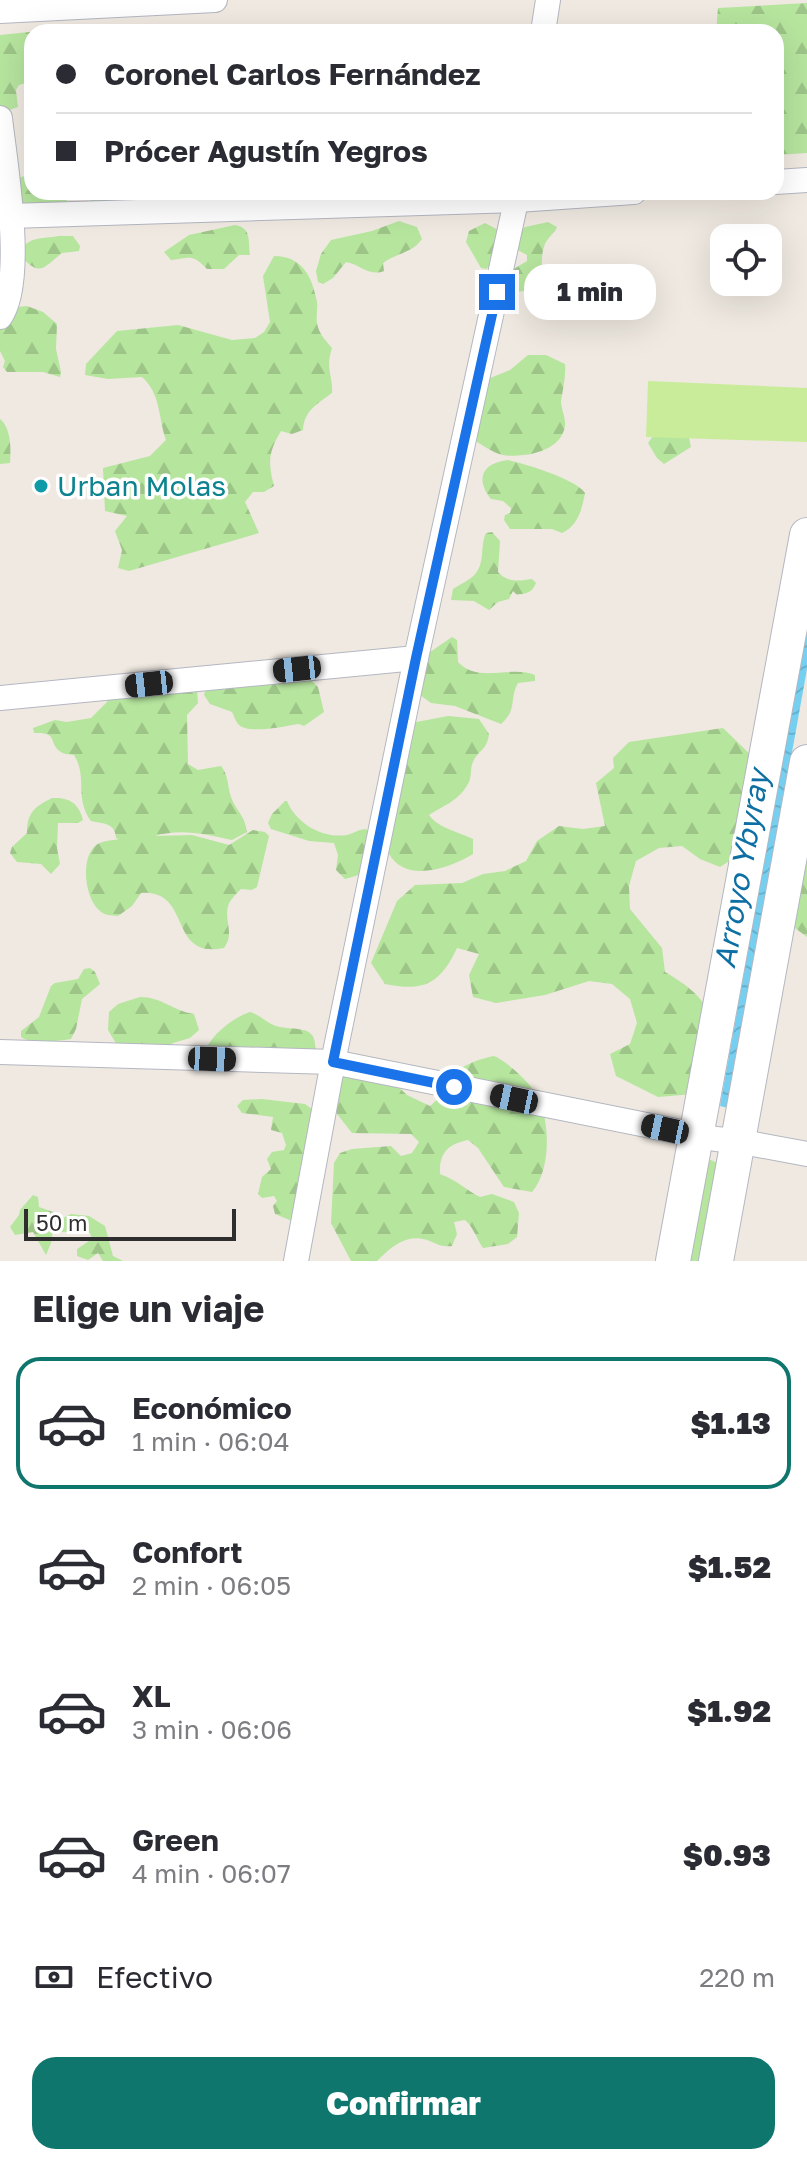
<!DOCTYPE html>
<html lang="es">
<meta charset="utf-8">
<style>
:root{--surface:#fff;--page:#f2f2f3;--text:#2b2b33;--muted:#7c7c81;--line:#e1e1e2;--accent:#0f766e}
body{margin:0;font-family:"Golos Text",sans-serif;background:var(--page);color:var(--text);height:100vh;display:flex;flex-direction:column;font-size:30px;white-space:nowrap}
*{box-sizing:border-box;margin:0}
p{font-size:26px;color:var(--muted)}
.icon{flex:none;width:44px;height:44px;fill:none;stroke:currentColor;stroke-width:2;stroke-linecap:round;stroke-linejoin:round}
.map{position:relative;height:1261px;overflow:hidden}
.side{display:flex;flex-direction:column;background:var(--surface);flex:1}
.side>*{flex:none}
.banner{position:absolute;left:24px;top:24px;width:760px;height:176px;border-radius:24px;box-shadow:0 8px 32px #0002;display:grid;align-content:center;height:176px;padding:0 32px;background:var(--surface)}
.buttons{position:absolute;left:710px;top:224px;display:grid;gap:16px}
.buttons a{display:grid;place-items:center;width:72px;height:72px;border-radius:16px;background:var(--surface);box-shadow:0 8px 32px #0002;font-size:40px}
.scale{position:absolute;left:24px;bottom:20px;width:212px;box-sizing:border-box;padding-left:8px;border:4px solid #2e2e2e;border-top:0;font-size:22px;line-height:28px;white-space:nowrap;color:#2e2e2e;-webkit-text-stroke:6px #fff;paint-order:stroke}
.end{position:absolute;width:36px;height:36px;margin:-18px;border:10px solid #1a73e8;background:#fff;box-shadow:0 0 0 4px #fff}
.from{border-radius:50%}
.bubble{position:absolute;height:56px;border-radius:24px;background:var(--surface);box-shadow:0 8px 32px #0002;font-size:26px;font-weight:800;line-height:56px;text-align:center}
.car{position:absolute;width:24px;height:48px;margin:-24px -12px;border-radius:10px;box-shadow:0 0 6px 2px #0007;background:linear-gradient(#222 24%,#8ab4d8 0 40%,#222 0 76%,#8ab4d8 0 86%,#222 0)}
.banner b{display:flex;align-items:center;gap:28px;height:76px;font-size:30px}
.banner b+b{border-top:2px solid var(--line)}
.banner i{width:20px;height:20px;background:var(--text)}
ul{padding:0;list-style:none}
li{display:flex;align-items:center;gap:24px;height:132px;margin:0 16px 12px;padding:0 16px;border:4px solid transparent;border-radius:24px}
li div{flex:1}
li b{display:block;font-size:30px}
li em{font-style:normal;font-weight:800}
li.selected{border-color:var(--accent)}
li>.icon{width:72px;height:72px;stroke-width:1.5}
h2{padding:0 32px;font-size:36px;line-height:96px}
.pay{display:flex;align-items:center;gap:20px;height:88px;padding:0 32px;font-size:30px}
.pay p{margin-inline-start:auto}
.cta{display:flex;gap:16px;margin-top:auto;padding:16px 32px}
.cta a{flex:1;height:92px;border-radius:24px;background:var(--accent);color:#fff;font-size:32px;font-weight:800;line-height:92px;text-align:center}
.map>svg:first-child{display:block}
.grass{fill:#b6e59e}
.forest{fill:url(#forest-firs)}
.pitch{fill:#c9ec9a}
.water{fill:url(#water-waves)}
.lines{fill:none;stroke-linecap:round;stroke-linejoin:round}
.minor-casing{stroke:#b4b7c1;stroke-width:26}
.secondary-casing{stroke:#b4b7c1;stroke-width:36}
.minor{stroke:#fff;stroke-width:24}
.secondary{stroke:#fff;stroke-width:34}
.route{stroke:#1a73e8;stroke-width:10}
.culture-dot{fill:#0f9aa8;stroke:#fff;stroke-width:3}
.labels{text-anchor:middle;stroke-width:7;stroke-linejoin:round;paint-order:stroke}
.culture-label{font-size:28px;fill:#0d838f;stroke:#fff;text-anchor:start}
.water-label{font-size:30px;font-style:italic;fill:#0d6fa3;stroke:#fff}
</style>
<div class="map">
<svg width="807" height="1261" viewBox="0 0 807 1261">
<defs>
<pattern id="forest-firs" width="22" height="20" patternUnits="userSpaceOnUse" patternTransform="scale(2)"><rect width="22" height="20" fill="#b6e59e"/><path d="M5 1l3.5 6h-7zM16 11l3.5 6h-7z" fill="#9dc588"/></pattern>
<pattern id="water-waves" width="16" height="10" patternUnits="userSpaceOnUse" patternTransform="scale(2)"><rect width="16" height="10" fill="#75cff0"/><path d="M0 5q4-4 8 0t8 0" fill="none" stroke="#66b2ce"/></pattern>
</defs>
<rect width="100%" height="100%" fill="#efe9e1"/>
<!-- grass -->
<polygon class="grass" points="711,1160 719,1164 704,1261 687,1261 707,1162"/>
<!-- forest -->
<g class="forest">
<polygon points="807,3 807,153 776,155 776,32 716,32 718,8"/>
<polygon points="39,31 43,32 32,32 32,81 19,85 16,90 18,107 7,111 0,107 0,35"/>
<polygon points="30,174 32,175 32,192 64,192 68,204 20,224 13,180"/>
<polygon points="95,192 205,192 206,198 92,203 90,198"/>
<path d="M399,221L417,227L422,239C414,252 395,254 383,263L384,271C370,277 359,264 346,262L333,278L323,284L318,282L316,271L321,254L331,240L372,231Z"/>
<path d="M548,222L557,227C554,234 548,237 545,244C538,261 547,276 533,290L516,292L508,283L507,273L527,261V255L512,247L511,237L525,227Z"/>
<polygon points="485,223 500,231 500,258 486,269 481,268 466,242 469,231"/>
<path d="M235,225C252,228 248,241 250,255H239L224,269H207C192,253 190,258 171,260L164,252L189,235Z"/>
<path d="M59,236H73L80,246L79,251L62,253C43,268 40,278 20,255C24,236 43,239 59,236Z"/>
<path d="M274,256C302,256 312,276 317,302C318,310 315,319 318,327C320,335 327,342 332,348C325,369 333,375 332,393C317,404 304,411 303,430L292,434L281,431C268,453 268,462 274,486L264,492H253L245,502L259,533L129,571L118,568L122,550L115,531L127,516L105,511L103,468L150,456L166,440C158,417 161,394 142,377L108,379L85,375L86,364L117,331L178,325L232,340L255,338L264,332L270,322L263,276Z"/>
<polygon points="27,306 43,312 57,324 56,349 61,372 60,377 43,372 7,372 3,367 5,361 0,351 0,326 17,307"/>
<path d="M528,355H546L565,364C566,376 563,389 561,401C561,410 566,417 565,426C561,452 524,458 503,455C495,454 483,445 475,441L483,381L510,370Z"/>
<path d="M0,419C11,428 11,448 10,463L0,464Z"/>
<polygon points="653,436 689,438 691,447 664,464 657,458 648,443"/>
<path d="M508,460C525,464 576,479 585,493C582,509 578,526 562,533L552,529H510L504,520L505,515L510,513L511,508L503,501L491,499C475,479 482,463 508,460Z"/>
<path d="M492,532L500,541L498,572C507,583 520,581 532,579L536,583C532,593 527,593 517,595L513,591L509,599L498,602L489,610L474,601L451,600L453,589C460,584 471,580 476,573C485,562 480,545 486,533Z"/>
<path d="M452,637L457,640L458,662C478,684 511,665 535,675V681L518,683C509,698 518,709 501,724L455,706L431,703L416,692L417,661Z"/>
<path d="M303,672L318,687L324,712L304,726L299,724C285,726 247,735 238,724C235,720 234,716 232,712L210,704L204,695L206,689Z"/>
<path d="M111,685L197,690L198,703L187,715L188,764L198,770L221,766C229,776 227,785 231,797C236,811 245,815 247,832L232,840C207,834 179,828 155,836L192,835L229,845L253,830L265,832L269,836L257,887L252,890L241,889C236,894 230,900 228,906C224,922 235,933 224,948C167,960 193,889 141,893L132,906L118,916C112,915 105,916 100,911C85,899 80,860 95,846C102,840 111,841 119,839L116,838C115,822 103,824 91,821C74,798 88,777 74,755C70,754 65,755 61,752C47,743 60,732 34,733L33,728L55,720L67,722L91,718L107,702Z"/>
<path d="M448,716L479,719L489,734C487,751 478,750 473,762C470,768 472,775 469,782C459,801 446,804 429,815C438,828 459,832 473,839V854C448,869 403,885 387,850L411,723Z"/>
<path d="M723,728L757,761L742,853L720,867L700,859L682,846L659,848L636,861L629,886L630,909L662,948L665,972C731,1010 710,1032 694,1094L658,1097L616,1076L610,1054L630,1044L637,1023L630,999L612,984L589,981L545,995L496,1003L473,997L469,975L479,954L457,948C440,984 424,992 385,984L371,963L397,901L415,885L462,883L483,874L505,871L526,861L537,841L559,826L583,829L605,826L596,783L614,768L613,758L629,742Z"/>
<path d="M52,798C69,797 79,803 83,820L78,823H58L57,848L60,864L51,874L41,864L17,862L10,853L12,847L27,833C27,813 34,807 52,798Z"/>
<path d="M285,801H287C296,823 322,839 347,835C354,833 360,829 366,829L370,834L362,874L345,879L336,870L338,855L334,843L309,841L271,829L268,823L272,814Z"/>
<polygon points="807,830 807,937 791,925"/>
<path d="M90,968L95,972L100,984L82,999L76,1029L71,1039C56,1041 32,1045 21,1037V1031L39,1017L51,986L55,983L78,979L84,969Z"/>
<path d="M140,997C162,997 173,1011 194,1014L199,1030L190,1038L173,1043L159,1054L117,1045L108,1030L109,1012L118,1004Z"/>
<path d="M250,1012C261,1015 268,1025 280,1027C300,1031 318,1024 315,1054L207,1047C214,1033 234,1017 250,1012Z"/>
<path d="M494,1056C507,1061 534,1086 539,1099C550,1125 551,1170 532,1192L504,1187L478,1148L468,1140C448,1144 439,1153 440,1174C459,1181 464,1189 480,1197L492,1194L514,1202L519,1213L517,1237L508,1244L483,1248C476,1238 474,1228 465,1220L454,1222L457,1234L452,1246C440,1247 438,1244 427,1240C406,1233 391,1247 377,1261H351L331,1223L334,1163L340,1153L352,1149L391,1146L401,1156L412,1153L419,1142L411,1134L352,1133L330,1105L336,1074L379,1069L407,1095L430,1106C440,1098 444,1091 450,1080C457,1066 479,1059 494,1056Z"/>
<polygon points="262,1099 305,1104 316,1112 313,1134 303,1153 292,1221 275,1214 273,1206 277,1201 274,1196 262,1198 258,1194 262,1177 271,1169 267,1159 272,1152 284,1150 286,1145 282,1133 271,1130 273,1117 242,1113 237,1106 243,1100"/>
<polygon points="33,1195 38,1197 39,1207 56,1213 51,1243 46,1255 33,1232 15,1235 10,1227 19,1215 20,1210"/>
<polygon points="71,1214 89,1216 105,1226 113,1256 123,1261 103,1261 98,1253 88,1260 77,1256 77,1249 92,1239 90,1233 79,1231 61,1232 55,1222"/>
</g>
<!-- pitch -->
<polygon class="pitch" points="648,381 807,388 807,442 646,437"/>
<!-- water -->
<polygon class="water" points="807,623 807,669 728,1108 720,1106"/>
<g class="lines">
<!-- minor casing -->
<g class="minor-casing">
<g id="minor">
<polyline points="0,11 215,0"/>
<polyline points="543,32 548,0"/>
<path d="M0,118C5,163 26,282 0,317"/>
<polyline points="776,182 807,180"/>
<polyline points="10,216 517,200 634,192"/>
<polyline points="0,698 416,658"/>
<polyline points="0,1052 333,1062 716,1139 737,1141 807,1154"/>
<polyline points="296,1261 333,1062 416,658 518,192"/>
</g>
</g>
<!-- secondary casing -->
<g class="secondary-casing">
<g id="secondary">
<polyline points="673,1261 807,535"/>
<polyline points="716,1261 807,762"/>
</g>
</g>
<!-- minor -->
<use href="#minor" class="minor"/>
<!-- secondary -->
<use href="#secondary" class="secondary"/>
</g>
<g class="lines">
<!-- route -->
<polyline class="route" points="454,1087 333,1062 416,658 497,292"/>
</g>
<!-- markers -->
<circle class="culture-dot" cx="41" cy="486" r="8"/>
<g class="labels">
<!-- culture labels -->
<g class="culture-label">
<text x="57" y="496">Urban Molas</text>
</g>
<!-- water labels -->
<g class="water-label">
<text transform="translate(742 869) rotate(-80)" y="10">Arroyo Ybyray</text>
</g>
</g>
</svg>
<div class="buttons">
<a><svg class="icon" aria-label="locate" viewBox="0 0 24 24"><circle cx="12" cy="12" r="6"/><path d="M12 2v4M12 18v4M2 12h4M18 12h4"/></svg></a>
</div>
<div class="scale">50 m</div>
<i class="end from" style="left:454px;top:1087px"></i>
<i class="end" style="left:497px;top:292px"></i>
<div class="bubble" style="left:524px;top:264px;width:132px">1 min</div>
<i class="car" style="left:297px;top:669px;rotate:264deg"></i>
<i class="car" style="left:149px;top:684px;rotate:264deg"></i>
<i class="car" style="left:212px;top:1059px;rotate:92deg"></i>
<i class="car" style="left:514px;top:1099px;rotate:282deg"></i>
<i class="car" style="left:665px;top:1129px;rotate:282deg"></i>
<div class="banner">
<b><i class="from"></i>Coronel Carlos Fernández</b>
<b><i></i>Prócer Agustín Yegros</b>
</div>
</div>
<section class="side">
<h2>Elige un viaje</h2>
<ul>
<li class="selected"><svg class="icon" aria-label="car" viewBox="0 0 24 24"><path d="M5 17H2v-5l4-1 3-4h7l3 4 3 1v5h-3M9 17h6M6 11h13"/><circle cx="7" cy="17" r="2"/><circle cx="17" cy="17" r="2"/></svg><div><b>Económico</b><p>1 min · 06:04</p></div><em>$1.13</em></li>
<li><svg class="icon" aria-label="car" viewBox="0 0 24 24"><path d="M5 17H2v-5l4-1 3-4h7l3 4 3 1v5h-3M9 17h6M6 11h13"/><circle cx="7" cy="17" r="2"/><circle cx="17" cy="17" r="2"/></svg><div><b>Confort</b><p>2 min · 06:05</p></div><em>$1.52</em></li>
<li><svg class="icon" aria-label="car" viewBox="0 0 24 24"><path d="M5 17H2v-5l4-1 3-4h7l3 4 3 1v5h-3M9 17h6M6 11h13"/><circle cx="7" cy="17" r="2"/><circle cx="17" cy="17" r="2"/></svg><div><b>XL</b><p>3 min · 06:06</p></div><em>$1.92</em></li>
<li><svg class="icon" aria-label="car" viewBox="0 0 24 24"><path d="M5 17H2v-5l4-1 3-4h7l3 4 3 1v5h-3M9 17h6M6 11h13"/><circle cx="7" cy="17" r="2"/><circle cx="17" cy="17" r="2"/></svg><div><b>Green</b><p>4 min · 06:07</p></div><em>$0.93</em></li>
</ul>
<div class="pay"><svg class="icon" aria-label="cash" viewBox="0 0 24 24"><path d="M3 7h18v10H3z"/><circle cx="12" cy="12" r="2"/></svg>Efectivo<p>220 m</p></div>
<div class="cta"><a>Confirmar</a></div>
</section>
